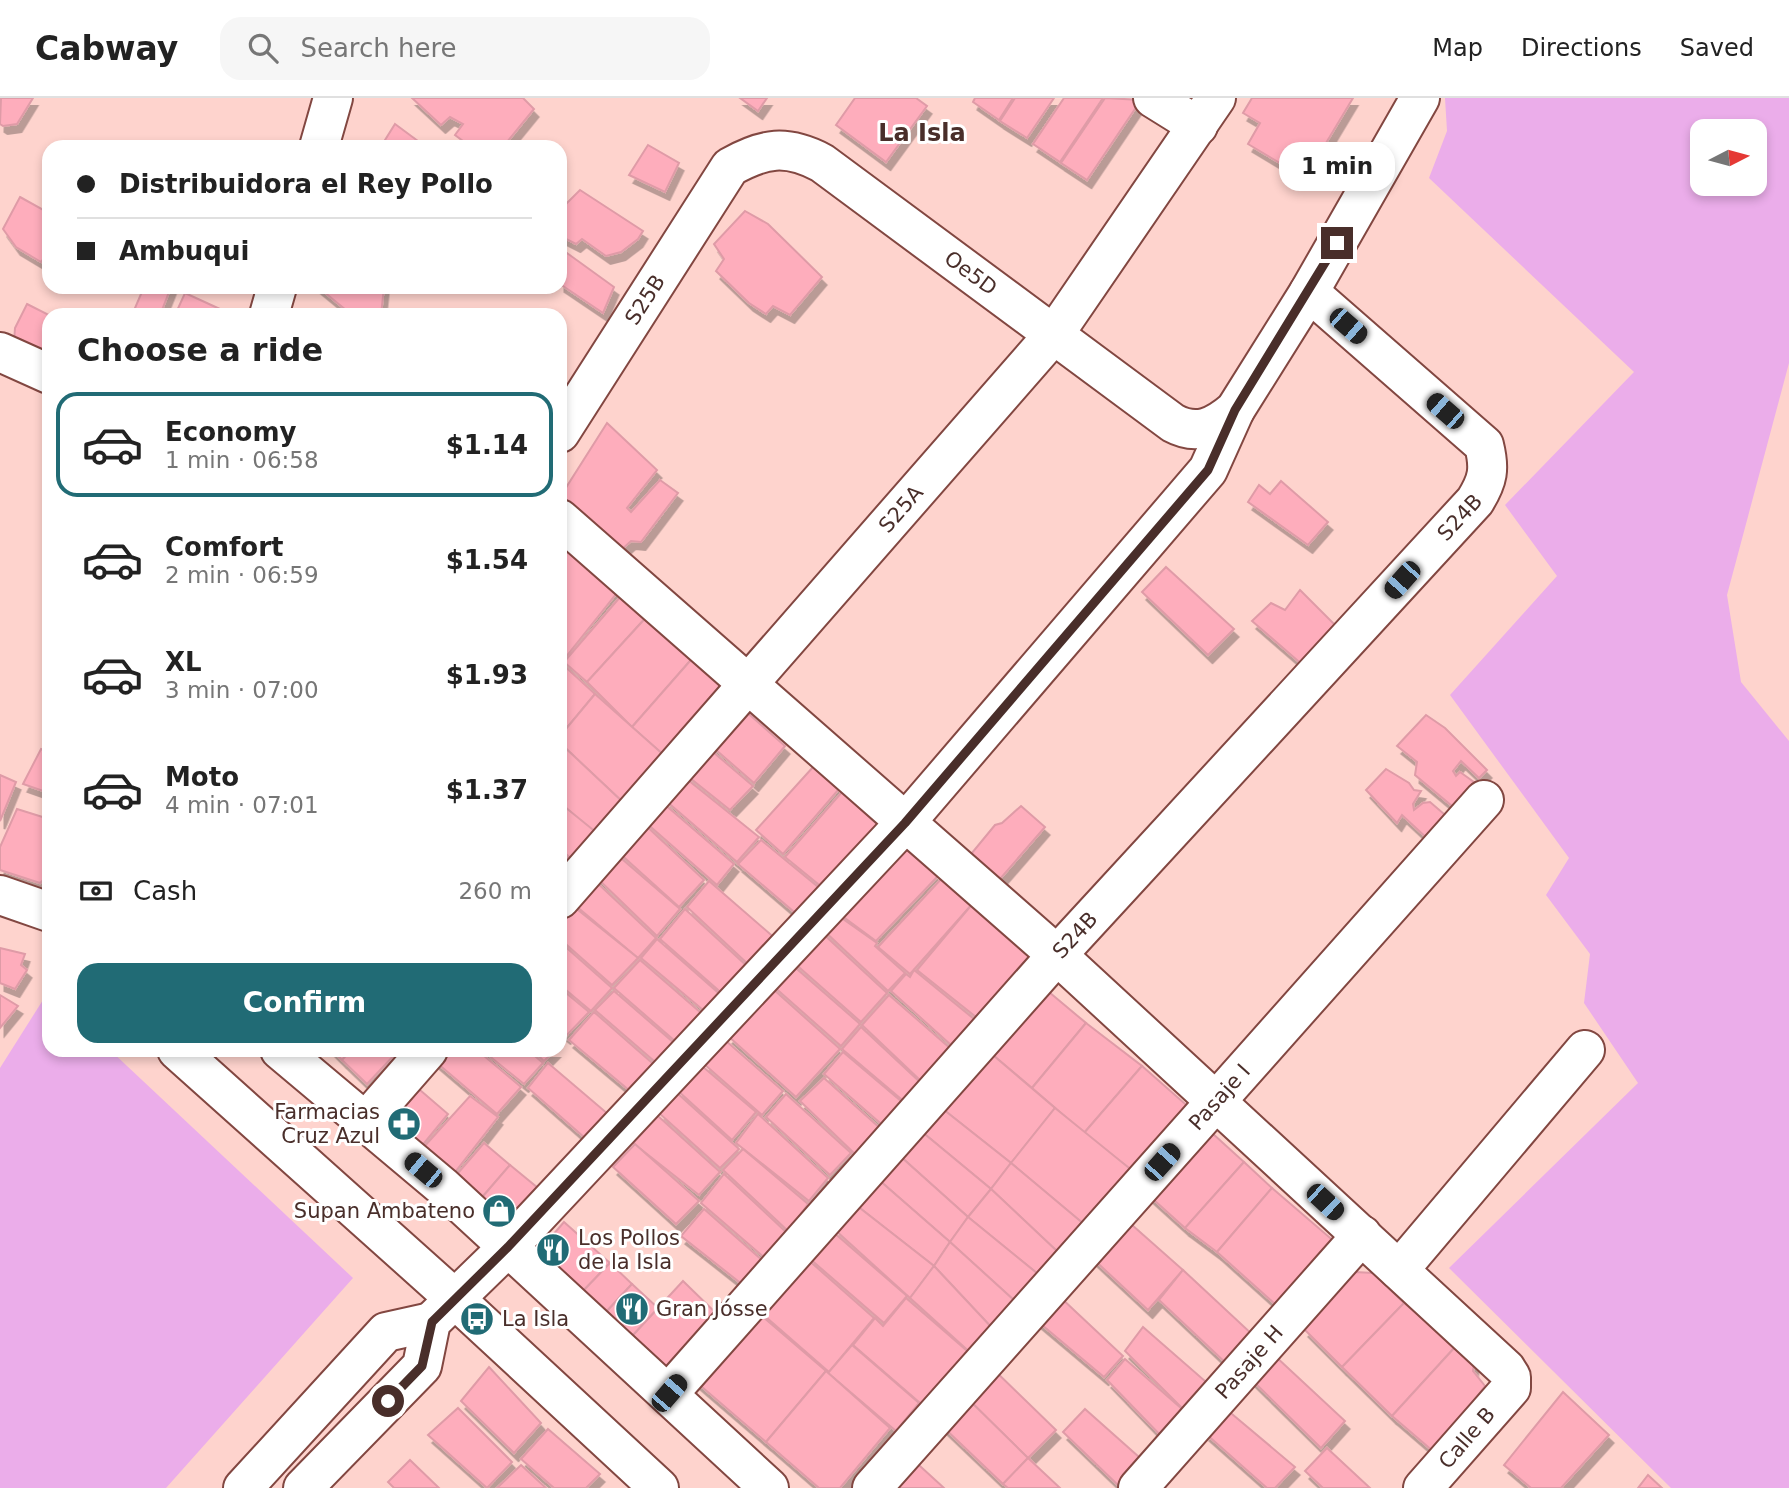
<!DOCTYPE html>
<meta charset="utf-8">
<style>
:root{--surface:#fff;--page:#f6f6f6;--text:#222;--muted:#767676;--line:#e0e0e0;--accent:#216b75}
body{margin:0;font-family:"DejaVu Sans",sans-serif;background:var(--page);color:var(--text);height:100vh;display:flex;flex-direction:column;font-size:26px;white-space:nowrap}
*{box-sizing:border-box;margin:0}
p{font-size:23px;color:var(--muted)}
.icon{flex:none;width:38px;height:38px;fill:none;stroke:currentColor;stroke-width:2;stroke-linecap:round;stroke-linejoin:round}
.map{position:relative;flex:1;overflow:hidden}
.sheet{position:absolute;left:42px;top:210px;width:525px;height:749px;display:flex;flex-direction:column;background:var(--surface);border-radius:21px;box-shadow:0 4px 10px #0003}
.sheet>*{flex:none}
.top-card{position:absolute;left:42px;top:42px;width:525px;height:154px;border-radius:21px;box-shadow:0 4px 10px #0003;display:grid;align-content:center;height:154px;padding:0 35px;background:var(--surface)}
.needle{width:46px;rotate:84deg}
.controls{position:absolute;left:1690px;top:21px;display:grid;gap:14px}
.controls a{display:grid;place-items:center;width:77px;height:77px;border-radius:14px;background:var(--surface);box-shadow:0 4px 10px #0003;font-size:35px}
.end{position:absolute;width:32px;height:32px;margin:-16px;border:9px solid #492e2a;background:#fff;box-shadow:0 0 0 4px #fff}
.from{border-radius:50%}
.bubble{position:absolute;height:49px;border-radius:21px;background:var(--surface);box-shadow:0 4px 10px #0003;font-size:23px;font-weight:800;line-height:49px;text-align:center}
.car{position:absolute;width:21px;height:42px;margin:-21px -10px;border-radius:9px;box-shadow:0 0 5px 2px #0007;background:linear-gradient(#222 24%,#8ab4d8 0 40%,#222 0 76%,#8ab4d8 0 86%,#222 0)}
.top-card b{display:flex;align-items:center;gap:24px;height:66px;font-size:26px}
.top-card b+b{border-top:2px solid var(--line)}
.top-card i{width:18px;height:18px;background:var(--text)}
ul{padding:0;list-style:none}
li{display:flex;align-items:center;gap:21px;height:105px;margin:0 14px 10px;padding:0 21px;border:4px solid transparent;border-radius:21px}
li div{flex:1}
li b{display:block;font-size:26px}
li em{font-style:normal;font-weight:800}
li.current{border-color:var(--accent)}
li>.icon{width:63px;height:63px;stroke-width:1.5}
h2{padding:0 35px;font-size:32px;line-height:84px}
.pay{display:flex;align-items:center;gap:18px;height:77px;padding:0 35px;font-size:26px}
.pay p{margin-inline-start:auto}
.action{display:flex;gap:14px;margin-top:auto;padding:14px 35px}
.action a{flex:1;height:80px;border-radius:21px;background:var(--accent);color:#fff;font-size:28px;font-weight:800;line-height:80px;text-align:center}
header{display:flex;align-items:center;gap:42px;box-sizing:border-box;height:98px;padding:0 35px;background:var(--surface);border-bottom:2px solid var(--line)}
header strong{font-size:33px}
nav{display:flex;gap:38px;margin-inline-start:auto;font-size:24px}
.search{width:490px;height:63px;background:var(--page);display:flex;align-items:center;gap:18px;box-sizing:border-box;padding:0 24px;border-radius:21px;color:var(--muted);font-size:26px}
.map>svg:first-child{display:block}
.green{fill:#ebadea;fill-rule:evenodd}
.building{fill:#feadbc;stroke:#df9ba7;stroke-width:2;filter:url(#shadow)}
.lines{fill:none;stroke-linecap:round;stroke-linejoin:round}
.minor-casing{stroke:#824741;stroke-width:42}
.minor{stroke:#fff;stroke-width:38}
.route{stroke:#492e2a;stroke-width:9}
.labels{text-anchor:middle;stroke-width:6;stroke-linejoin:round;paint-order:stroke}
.street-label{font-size:21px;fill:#492e2a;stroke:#fff}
.poi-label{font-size:21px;fill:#492e2a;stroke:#fff;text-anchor:start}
.quarter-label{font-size:24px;font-weight:bold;fill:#492e2a;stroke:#fff}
</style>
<header>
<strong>Cabway</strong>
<div class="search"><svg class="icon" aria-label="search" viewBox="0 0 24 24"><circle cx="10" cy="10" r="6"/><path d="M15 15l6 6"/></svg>Search here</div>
<nav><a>Map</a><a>Directions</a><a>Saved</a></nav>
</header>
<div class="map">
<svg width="1789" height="1390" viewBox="0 0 1789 1390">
<defs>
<filter id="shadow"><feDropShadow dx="4.5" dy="8" stdDeviation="0" flood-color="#0004"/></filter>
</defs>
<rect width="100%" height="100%" fill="#fed3cd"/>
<!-- green -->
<g class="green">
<path d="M1445,0H1789V265L1727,497L1741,584L1789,643V1390H1671L1449,1170L1638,985L1584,905L1590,856L1546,797L1569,760L1450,597L1557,478L1505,407L1634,274L1429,80L1447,33ZM1755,33V86H1703V33Z"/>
<polygon points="48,894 49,952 110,952 353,1180 166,1390 0,1390 0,970"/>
</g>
<!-- building -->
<g class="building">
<polygon points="1,0 33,0 17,26 3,28 0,26"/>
<polygon points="412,0 523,0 534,11 503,49 471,49 455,37 463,26 450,19 441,27"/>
<polygon points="740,0 767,0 758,13"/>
<polygon points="855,0 916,0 927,8 886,64 836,27"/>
<polygon points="975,0 1013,0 999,22 973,4"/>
<polygon points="1015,0 1054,0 1027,40 1000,23"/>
<polygon points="1064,0 1103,0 1060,64 1033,46"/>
<polygon points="1105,0 1141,2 1087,82 1061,65"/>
<polygon points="1252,0 1353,0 1305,80 1248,46 1260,25 1243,15"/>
<polygon points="395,26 426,49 394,49 385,42"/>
<polygon points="648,47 679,65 665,94 629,77"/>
<polygon points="580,92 643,133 638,141 621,154 606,158 582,141 576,146 560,138 560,103 566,106"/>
<polygon points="20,99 49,115 49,155 41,164 16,149 3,131"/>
<polygon points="745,113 768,126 822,179 790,217 773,208 766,216 749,205 716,173 724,161 714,146"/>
<polygon points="560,150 614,189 603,215 560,186"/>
<polygon points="144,189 171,189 160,217 132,217"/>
<polygon points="318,189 384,189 381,217 352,217"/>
<polygon points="185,195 233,217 175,217"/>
<polygon points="27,206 49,217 49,256 14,244 15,230"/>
<polygon points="607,325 657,372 627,410 631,414 660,382 678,395 641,444 631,443 619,454 567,413 562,396"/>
<polygon points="1281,383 1328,424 1308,447 1248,404 1259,387 1270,396"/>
<polygon points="560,435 624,486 561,565 560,564"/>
<polygon points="1166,469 1234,531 1208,557 1142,494"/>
<polygon points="627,491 651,514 587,584 564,564"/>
<polygon points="1300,492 1343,535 1305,569 1252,523 1271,505 1285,512"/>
<polygon points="651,514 697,555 632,629 587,584"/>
<polygon points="697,555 731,594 666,659 632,629"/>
<polygon points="560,564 595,596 560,638"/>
<polygon points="595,596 666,659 627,708 560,645 560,638"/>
<polygon points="742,610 785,648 754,685 708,645"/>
<polygon points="1426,617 1445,630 1487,672 1479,680 1461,663 1453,673 1456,678 1460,674 1478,687 1458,713 1415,677 1417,664 1397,648"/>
<polygon points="560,645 627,708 600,739 560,705"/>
<polygon points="706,648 753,688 730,712 685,676"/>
<polygon points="41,651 49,655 49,695 23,686"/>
<polygon points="814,668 839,691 783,756 756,732"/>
<polygon points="1386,671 1409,685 1414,692 1421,693 1413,706 1414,712 1423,705 1430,704 1451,722 1430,743 1402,717 1397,725 1366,692"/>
<polygon points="0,677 16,684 0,723"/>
<polygon points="683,678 759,739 737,764 665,702"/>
<polygon points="842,694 879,728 823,790 785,759"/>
<polygon points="560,705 597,735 573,762 560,751"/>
<polygon points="663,705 734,766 717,787 644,723"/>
<polygon points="1021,708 1045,729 993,789 962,767 995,727 1002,725"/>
<polygon points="17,711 49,721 49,777 40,785 0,772 0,749"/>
<polygon points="642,724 704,782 679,809 617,753"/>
<polygon points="761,742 823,793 800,819 738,766"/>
<polygon points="898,745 938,778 876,843 834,812"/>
<polygon points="560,753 571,763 560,777"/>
<polygon points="615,755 680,811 657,838 596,779"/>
<polygon points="943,779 974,804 910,876 878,849"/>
<polygon points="592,780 656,840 638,860 570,803"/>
<polygon points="709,783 777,842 750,868 687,809"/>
<polygon points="568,804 638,860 612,887 560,841 560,813"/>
<polygon points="974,804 1035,858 976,919 917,872"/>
<polygon points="685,811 749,870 725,898 660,841"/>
<polygon points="833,814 877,845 875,848 905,875 888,893 820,829"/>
<polygon points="820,833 887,895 861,924 792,863"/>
<polygon points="657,841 723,899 709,917 641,860"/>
<polygon points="560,844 612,890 591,913 560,887"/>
<polygon points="0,850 25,856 21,867 27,872 15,891 0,885"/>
<polygon points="640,862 708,921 683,950 614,890"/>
<polygon points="790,865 860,926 841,948 772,887"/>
<polygon points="914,872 974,921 951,947 891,893 906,876 910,879"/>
<polygon points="1043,889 1086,925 1032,990 987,952"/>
<polygon points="560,890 589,914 566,938 560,933"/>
<polygon points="773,891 840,951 796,999 728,938"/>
<polygon points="614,893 681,951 661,969 595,912"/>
<polygon points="0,897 18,908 0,930"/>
<polygon points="889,897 951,951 922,984 862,927"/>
<polygon points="594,914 659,971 636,998 569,942"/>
<polygon points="1086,925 1142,968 1084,1035 1032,990"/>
<polygon points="861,929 922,986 907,1006 842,951"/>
<polygon points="725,942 783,993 762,1017 704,966"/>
<polygon points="332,952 351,952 342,962"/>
<polygon points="351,952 399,952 367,986 342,962"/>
<polygon points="436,952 477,952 521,989 497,1016 430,959"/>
<polygon points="482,952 528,952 543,965 524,986"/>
<polygon points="532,952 555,952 544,963"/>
<polygon points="987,952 1055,1010 1011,1065 939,1008"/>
<polygon points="843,954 908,1009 887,1031 824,976"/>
<polygon points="548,965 615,1022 593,1047 528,990"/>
<polygon points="702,968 756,1014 732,1042 677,992"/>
<polygon points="1142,968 1192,1012 1134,1074 1084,1035"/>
<polygon points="824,980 881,1031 857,1058 800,1003"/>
<polygon points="413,986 448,1016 421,1049 385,1018"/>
<polygon points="676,994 739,1051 720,1070 659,1015"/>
<polygon points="786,996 851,1055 830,1077 766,1019"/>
<polygon points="470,998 498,1019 452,1078 422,1051"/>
<polygon points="939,1008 1011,1065 991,1091 921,1033"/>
<polygon points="1055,1010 1134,1074 1085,1127 1011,1065"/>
<polygon points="758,1016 828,1080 809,1103 736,1045"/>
<polygon points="658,1018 720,1074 699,1097 633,1045"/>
<polygon points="1201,1025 1244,1064 1185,1130 1144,1093"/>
<polygon points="921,1033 991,1091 968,1119 900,1058"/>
<polygon points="484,1045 510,1067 478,1104 452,1082"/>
<polygon points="635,1046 699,1103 676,1126 613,1069"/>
<polygon points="743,1051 808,1106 788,1133 723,1072"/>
<polygon points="900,1058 968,1119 950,1144 879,1082"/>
<polygon points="1244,1064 1272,1090 1217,1154 1185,1130"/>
<polygon points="1011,1065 1085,1127 1059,1155 991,1091"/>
<polygon points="510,1067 544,1095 513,1133 478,1104"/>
<polygon points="724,1076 787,1135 766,1161 701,1105"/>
<polygon points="879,1082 950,1144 934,1168 856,1107"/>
<polygon points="1272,1090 1336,1145 1275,1206 1217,1154"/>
<polygon points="991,1091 1059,1155 1038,1176 968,1119"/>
<polygon points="856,1107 934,1168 910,1200 834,1131"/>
<polygon points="704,1111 763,1163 743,1187 681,1138"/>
<polygon points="968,1119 1038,1176 1016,1204 950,1144"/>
<polygon points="1123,1119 1183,1172 1148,1212 1090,1158"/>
<polygon points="564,1124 610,1165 584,1192 540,1152"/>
<polygon points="832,1133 907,1198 884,1225 809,1160"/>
<polygon points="950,1144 1016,1204 994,1232 934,1168"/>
<polygon points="805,1159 874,1220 829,1274 759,1213"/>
<polygon points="610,1165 632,1186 607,1213 584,1192"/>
<polygon points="934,1168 994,1232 974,1258 910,1200"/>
<polygon points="1183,1172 1254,1238 1229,1268 1159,1202"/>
<polygon points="1355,1174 1373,1175 1404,1205 1342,1269 1304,1231"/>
<polygon points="683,1183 721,1220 671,1274 632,1238"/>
<polygon points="632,1186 658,1210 632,1238 607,1213"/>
<polygon points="1059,1198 1123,1258 1104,1279 1036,1222"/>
<polygon points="906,1200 973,1258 927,1311 853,1247 875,1220 883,1228"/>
<polygon points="1404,1205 1456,1248 1392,1318 1342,1269"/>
<polygon points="755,1212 826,1273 766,1344 695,1283"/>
<polygon points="1143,1229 1213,1290 1190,1318 1125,1253"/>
<polygon points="852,1247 919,1305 896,1333 828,1275"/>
<polygon points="1456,1248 1474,1266 1473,1273 1485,1288 1434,1354 1392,1318"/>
<polygon points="1274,1257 1345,1323 1321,1350 1250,1280"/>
<polygon points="1125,1261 1190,1318 1166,1343 1107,1282"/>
<polygon points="489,1269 541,1325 514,1355 461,1303"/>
<polygon points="991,1269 1056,1332 1028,1360 965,1298"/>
<polygon points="826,1273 890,1330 840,1390 819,1390 766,1344"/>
<polygon points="1563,1294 1609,1337 1561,1390 1531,1390 1504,1367"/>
<polygon points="965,1298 1028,1360 1003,1386 940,1326"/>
<polygon points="458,1310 512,1364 487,1390 428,1337"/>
<polygon points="1085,1311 1148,1367 1121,1390 1063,1334"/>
<polygon points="1226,1311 1295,1369 1275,1390 1267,1390 1205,1335"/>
<polygon points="548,1331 600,1376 586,1390 554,1390 521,1361"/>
<polygon points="1327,1350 1370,1390 1323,1390 1305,1373"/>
<polygon points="909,1358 944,1390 880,1390"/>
<polygon points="1028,1360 1060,1390 1008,1390 1003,1386"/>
<polygon points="410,1362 439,1390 394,1390 388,1384"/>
<polygon points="521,1367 546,1390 497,1390"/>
<polygon points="1648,1377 1662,1390 1638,1390"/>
</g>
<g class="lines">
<!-- minor casing -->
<g class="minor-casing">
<g id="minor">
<polyline points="1153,0 1198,28"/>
<polyline points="319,49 333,0"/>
<polyline points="269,217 277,189"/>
<polyline points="0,254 49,276"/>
<path id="s1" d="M560,335L730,69C764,50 786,46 822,65L1173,325C1197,338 1215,329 1235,312L1309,194L1420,0"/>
<polyline points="560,421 1057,857 1506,1271 1511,1279 1511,1290 1423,1390"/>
<polyline points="0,797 49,814"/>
<path id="s2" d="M560,801L1055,235L1216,0"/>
<polyline points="177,952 454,1200 659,1390"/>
<polyline points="280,952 442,1088 769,1390"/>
<polyline points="366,1023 428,952"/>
<polyline points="1399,1172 1585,952"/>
<path id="s3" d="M669,1295L1057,857L1475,403C1488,382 1490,371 1484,347L1309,194"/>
<polyline points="243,1390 386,1234 431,1224"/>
<polyline points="303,1390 422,1268 431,1224 508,1149 905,725 1208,372 1235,312"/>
<path id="s4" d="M872,1390L1484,702"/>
<path id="s5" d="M1138,1390L1362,1137"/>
</g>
</g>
<!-- minor -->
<use href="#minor" class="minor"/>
</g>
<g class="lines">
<!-- route -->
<polyline class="route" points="388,1303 422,1268 432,1224 508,1149 905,725 1208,372 1235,312 1337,145"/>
</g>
<!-- icons -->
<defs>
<g id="pharmacy-disc" transform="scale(1.75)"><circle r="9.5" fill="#216b75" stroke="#fff"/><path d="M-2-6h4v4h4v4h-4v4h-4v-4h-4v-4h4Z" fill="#fff"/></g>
<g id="shop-disc" transform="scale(1.75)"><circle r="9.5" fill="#216b75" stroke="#fff"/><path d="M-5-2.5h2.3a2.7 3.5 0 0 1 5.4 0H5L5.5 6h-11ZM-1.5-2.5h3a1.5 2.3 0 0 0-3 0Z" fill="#fff"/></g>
<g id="restaurant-disc" transform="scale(1.75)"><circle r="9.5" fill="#216b75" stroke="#fff"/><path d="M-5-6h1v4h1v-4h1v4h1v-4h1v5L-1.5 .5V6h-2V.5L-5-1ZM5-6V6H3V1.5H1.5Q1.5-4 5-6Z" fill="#fff"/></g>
<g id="bus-disc" transform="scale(1.75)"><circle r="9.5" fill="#216b75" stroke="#fff"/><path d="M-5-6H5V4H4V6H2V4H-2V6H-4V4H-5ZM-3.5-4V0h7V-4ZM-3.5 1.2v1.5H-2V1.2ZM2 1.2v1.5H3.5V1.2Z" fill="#fff"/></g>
</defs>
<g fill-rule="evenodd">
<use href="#pharmacy-disc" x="404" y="1026"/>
<use href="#shop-disc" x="499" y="1113"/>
<use href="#restaurant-disc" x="553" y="1152"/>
<use href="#restaurant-disc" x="632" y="1211"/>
<use href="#bus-disc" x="477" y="1221"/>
</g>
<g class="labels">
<!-- street labels -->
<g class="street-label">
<text dy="7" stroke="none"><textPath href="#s1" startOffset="598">Oe5D</textPath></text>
<text dy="7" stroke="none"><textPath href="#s1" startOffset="158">S25B</textPath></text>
<text dy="7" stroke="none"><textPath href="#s2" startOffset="518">S25A</textPath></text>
<text dy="7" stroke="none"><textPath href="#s3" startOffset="1180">S24B</textPath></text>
<text dy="7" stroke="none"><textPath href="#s3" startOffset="612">S24B</textPath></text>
<text dy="7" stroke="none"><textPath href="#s4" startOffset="523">Pasaje I</textPath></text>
<text dy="7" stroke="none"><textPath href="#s5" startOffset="168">Pasaje H</textPath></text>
<text transform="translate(1467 1340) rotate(-49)" y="7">Calle B</text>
</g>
<!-- poi labels -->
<g class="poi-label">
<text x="380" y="1021" text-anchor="end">Farmacias<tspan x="380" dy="24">Cruz Azul</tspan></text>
<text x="475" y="1120" text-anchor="end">Supan Ambateno</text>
<text x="578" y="1147">Los Pollos<tspan x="578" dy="24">de la Isla</tspan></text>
<text x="656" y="1218">Gran Jósse</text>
<text x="502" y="1228">La Isla</text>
</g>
<!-- quarter labels -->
<g class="quarter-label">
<text x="922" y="43">La Isla</text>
</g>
</g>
</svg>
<div class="controls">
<a><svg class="needle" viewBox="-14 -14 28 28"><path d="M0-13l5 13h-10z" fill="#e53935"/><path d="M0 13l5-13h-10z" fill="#767676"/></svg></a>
</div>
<i class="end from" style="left:388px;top:1303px"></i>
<i class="end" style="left:1337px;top:145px"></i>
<div class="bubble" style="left:1279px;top:44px;width:116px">1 min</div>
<i class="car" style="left:1348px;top:228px;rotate:131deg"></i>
<i class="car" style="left:1445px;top:313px;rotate:311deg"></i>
<i class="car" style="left:1402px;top:482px;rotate:222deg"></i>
<i class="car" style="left:1162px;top:1064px;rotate:42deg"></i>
<i class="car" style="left:423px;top:1072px;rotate:310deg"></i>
<i class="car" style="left:1325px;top:1104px;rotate:133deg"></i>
<i class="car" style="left:669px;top:1295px;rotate:41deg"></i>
<div class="top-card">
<b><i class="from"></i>Distribuidora el Rey Pollo</b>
<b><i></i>Ambuqui</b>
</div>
<section class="sheet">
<h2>Choose a ride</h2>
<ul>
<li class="current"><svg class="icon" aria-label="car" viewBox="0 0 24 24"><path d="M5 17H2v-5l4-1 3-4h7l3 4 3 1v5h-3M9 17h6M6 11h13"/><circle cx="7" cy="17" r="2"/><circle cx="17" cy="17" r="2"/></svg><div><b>Economy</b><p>1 min · 06:58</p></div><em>$1.14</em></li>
<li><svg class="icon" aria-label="car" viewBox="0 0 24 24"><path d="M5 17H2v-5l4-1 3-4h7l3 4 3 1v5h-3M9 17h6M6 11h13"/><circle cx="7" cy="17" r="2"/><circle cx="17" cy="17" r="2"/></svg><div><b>Comfort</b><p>2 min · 06:59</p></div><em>$1.54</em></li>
<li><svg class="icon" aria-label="car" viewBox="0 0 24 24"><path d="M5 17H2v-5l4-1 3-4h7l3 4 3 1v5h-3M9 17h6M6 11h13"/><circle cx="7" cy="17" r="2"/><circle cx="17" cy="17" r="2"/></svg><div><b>XL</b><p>3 min · 07:00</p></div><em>$1.93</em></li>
<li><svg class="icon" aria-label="car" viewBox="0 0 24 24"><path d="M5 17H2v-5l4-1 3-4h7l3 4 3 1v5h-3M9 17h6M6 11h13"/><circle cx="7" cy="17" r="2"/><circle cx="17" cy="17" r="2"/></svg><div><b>Moto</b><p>4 min · 07:01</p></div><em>$1.37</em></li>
</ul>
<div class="pay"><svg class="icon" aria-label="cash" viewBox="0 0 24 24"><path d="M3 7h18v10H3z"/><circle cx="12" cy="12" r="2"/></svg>Cash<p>260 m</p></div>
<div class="action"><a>Confirm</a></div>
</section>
</div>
